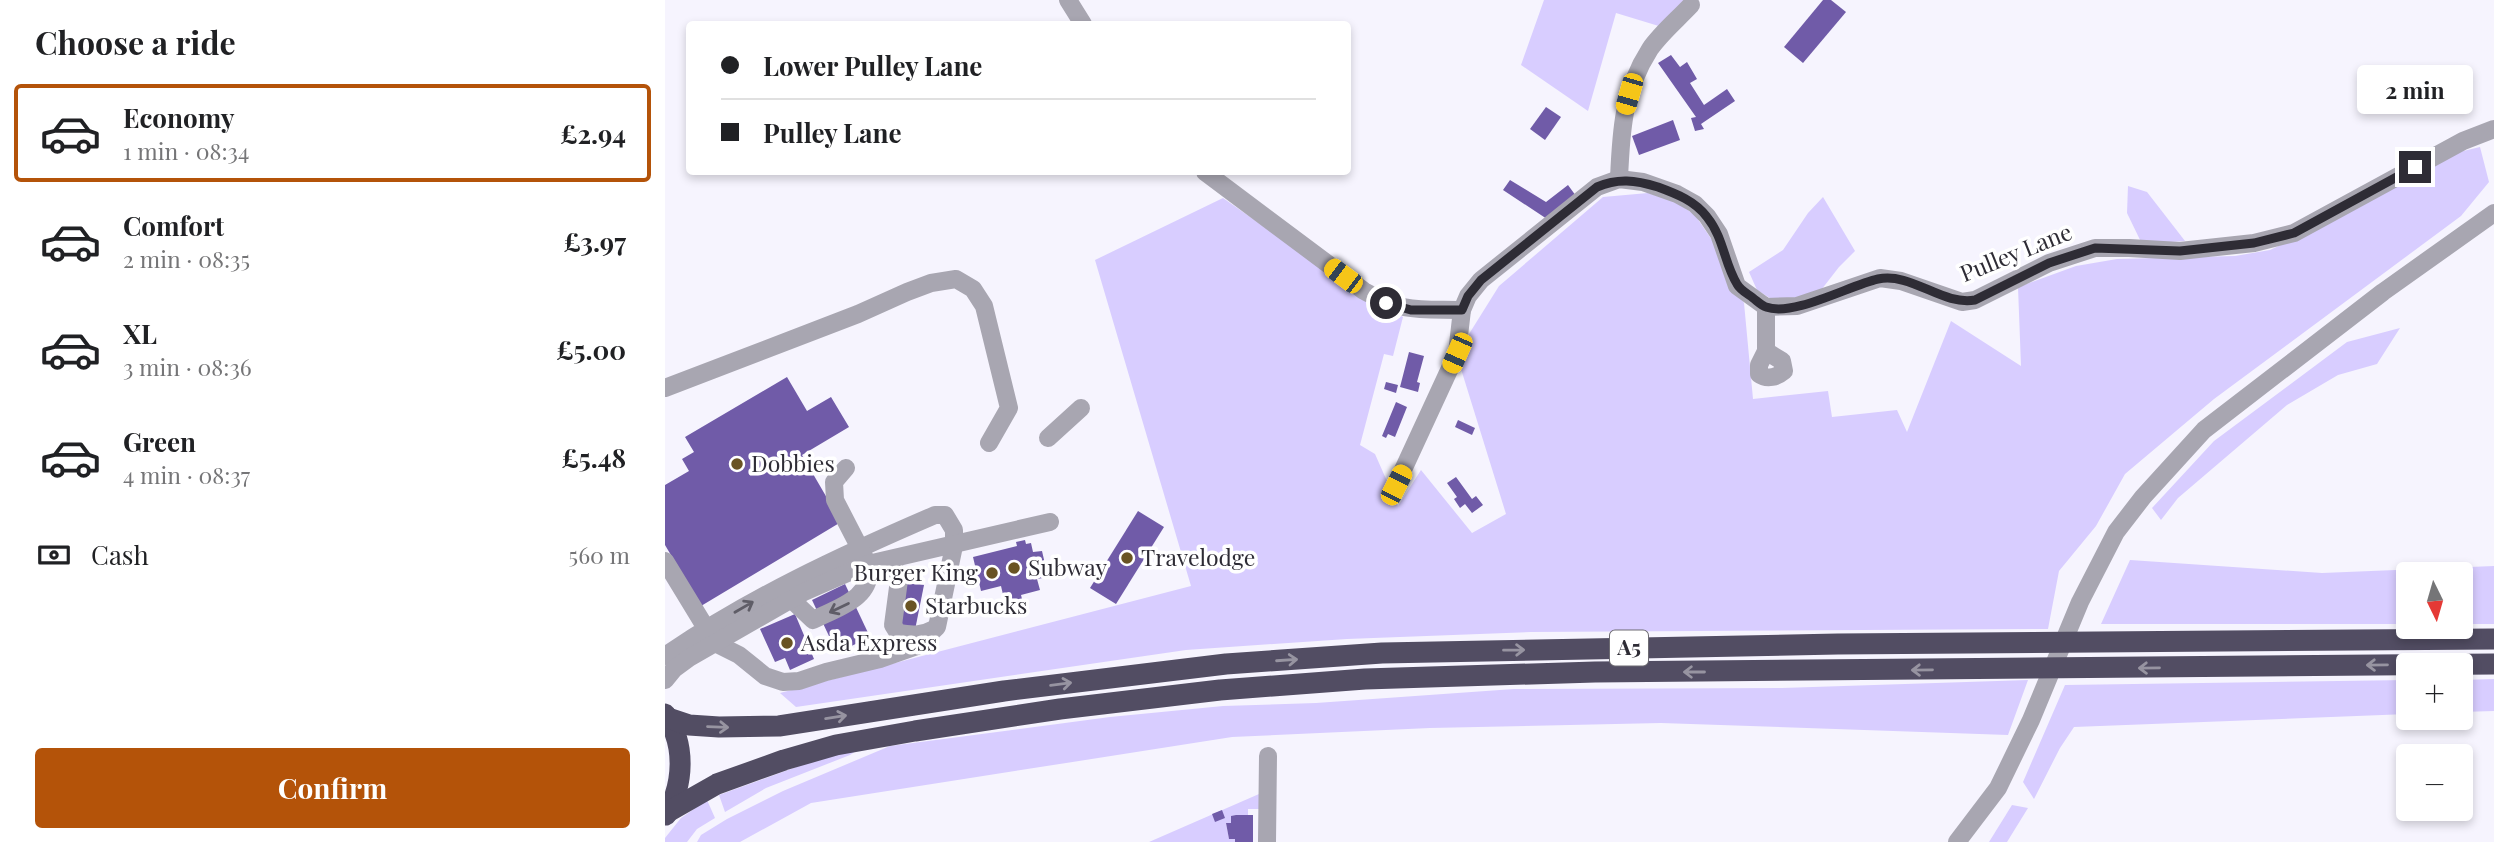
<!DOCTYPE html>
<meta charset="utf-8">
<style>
:root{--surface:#fff;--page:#f6f6f6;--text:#202124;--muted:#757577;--line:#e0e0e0;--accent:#b45309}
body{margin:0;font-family:"Playfair Display",serif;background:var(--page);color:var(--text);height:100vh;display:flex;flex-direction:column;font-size:26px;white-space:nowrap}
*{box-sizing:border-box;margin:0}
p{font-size:23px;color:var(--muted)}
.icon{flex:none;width:38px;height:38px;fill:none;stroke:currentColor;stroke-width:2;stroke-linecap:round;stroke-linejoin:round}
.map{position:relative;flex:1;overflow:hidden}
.details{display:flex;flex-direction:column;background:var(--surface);width:665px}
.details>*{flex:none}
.hud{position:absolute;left:21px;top:21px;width:665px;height:154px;border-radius:7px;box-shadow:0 4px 10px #0003;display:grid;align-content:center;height:154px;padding:0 35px;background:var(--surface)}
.needle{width:46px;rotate:175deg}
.controls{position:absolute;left:1731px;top:562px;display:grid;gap:14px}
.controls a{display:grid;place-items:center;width:77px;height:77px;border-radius:7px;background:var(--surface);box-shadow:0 4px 10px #0003;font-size:35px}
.end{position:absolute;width:32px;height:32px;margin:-16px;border:9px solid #2e2c35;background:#fff;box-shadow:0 0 0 4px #fff}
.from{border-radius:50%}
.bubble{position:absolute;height:49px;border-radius:7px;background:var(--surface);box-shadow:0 4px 10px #0003;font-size:23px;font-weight:700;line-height:49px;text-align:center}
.car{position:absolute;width:21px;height:42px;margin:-21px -10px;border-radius:9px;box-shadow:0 0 5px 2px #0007;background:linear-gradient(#f5c518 24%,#345 0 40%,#f5c518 0 76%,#345 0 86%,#f5c518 0)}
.hud b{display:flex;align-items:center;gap:24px;height:66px;font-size:26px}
.hud b+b{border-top:2px solid var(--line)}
.hud i{width:18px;height:18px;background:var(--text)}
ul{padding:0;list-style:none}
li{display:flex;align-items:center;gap:21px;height:98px;margin:0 14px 10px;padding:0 21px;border:4px solid transparent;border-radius:7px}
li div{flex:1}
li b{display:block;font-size:26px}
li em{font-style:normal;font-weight:700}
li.on{border-color:var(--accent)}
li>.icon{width:63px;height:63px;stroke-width:1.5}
h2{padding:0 35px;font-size:32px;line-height:84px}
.pay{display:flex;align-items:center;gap:18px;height:77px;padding:0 35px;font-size:26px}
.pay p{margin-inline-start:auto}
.action{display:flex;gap:14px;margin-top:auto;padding:14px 35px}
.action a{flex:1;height:80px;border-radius:7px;background:var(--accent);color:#fff;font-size:28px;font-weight:700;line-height:80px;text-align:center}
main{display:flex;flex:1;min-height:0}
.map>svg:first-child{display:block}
.green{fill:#d8cdff}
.building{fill:#705ba8}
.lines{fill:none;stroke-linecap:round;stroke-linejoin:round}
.minor{stroke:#a8a6b1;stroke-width:18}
.highway{stroke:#524d63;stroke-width:21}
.oneway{stroke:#5f5d67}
.oneway2{stroke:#9794a1}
.route{stroke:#2e2c35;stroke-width:9}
.poi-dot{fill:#695323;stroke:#fff;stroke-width:2.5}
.labels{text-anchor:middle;stroke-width:7;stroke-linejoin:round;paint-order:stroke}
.shield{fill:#fff;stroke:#6d6b72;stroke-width:2}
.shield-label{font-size:21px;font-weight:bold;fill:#2e2c35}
.street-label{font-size:23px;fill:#2e2c35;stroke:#fff}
.poi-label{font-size:23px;fill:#2e2c35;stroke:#fff;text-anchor:start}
</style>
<main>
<section class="details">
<h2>Choose a ride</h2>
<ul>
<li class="on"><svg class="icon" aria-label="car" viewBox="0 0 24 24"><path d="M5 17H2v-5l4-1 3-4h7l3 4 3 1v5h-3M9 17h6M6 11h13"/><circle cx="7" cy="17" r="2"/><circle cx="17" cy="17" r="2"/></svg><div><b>Economy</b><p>1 min · 08:34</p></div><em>£2.94</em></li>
<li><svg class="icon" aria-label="car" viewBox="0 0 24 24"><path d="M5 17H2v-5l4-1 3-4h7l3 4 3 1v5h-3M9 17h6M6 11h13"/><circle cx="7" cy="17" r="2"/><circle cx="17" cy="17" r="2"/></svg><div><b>Comfort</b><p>2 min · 08:35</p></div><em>£3.97</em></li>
<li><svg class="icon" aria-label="car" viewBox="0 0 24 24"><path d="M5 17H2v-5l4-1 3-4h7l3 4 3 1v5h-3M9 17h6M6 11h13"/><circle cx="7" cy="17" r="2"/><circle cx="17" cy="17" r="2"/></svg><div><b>XL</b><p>3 min · 08:36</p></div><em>£5.00</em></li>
<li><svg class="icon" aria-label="car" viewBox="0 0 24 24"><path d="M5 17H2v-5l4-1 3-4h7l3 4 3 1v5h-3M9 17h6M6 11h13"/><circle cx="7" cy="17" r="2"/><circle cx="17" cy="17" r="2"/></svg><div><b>Green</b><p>4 min · 08:37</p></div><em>£5.48</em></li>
</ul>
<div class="pay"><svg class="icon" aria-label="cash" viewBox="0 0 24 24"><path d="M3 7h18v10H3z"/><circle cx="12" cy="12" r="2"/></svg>Cash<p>560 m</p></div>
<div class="action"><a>Confirm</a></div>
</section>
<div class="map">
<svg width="1829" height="842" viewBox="0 0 1829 842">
<rect width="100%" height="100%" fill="#f6f4fe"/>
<!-- green -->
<g class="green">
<polygon points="879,0 1020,0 997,27 951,13 923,111 856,65"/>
<polygon points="1815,147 1824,182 1796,216 1549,399 1460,474 1431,526 1394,571 1383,629 866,632 682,639 521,650 131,707 115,693 526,586 430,260 558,198 688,289 738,317 728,356 719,354 695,445 710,454 733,506 756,470 807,533 841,514 796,369 804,334 834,286 938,197 983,193 1011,202 1030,215 1049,243 1058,271 1079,303 1088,399 1163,391 1167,417 1232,410 1242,432 1286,321 1356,366 1353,287 1411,266 1452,259 1570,256 1605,250 1667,221 1790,153"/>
<polygon points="1463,186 1482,192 1520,241 1477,244 1462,213"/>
<polygon points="1158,197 1190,251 1174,267 1153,294 1122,300 1108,300 1092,290 1084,272 1118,250 1143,213"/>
<polygon points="1735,328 1712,364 1673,375 1622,405 1513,498 1496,520 1487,508 1549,441 1682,342"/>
<polygon points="1465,560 1657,573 1829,566 1829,624 1796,624 1796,574 1743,574 1743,624 1436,624"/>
<polygon points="1829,679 1829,711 1796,712 1796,680"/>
<polygon points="1363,680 1343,735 996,723 765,728 567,737 146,803 75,842 32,842 36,835 62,819 118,791 225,746 445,717 558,706 651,703 849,689 1117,688"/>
<polygon points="1743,680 1743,714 1409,727 1395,748 1369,799 1358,782 1400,685"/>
<polygon points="194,749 185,755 101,788 60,812 54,795 145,762"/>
<polygon points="594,794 594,809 583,809 583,815 566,816 566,823 561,823 564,839 570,839 570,842 484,842"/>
<polygon points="42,800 50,818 32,829 22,842 0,842 0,838 16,818"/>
<polygon points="1347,805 1363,808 1342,842 1324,842"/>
</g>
<!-- building -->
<g class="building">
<polygon points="1158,0 1166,0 1181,12 1138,63 1119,47"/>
<polygon points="1006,55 1015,67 1022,62 1032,79 1025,83 1039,105 1062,89 1070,101 1036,124 1039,129 1030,131 1026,118 1031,117 993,63"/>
<polygon points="881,107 896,117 880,140 865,129"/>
<polygon points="1008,120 1015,140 974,155 967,136"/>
<polygon points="845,180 881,202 903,185 911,196 882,219 838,190"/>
<polygon points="744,352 759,356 752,382 755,383 753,392 735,387"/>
<polygon points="122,377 142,411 166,397 184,427 137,455 176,522 36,606 0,545 0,485 24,471 17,459 29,452 20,437"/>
<polygon points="721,382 733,385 731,393 719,389"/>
<polygon points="731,402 742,407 730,437 723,434 721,438 717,436"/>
<polygon points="793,420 810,428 807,435 790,427"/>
<polygon points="791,477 807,499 811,496 818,505 807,513 800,504 795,508 789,499 792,497 782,483"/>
<polygon points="473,511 499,527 451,604 425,588"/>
<polygon points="360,540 361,544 366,543 368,552 377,551 383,577 372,579 375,590 356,595 357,599 340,603 336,586 316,591 308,557 352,546 351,542"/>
<polygon points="241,581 259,585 250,630 232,627"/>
<polygon points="180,584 205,637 172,653 147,600"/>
<polygon points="130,614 149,659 125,670 120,658 110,662 95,629"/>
<polygon points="557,810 560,818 550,822 547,814"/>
<polygon points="571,815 588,815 588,842 570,842 570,839 564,839 561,823 566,823 566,816"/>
</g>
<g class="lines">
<!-- minor -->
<g class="minor">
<polyline points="403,0 418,24"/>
<path d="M540,172L699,291C738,313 754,309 797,310"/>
<path d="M954,179C956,131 958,91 985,49C996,33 1013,19 1026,5"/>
<path d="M1101,307V351L1117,361L1119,371C1112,377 1102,380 1094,374V365L1101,351"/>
<polyline points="0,388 193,314 242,292 266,283 291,279 308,289 319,306 344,408 324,443"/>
<polyline points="383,438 416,408"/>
<polyline points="731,485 792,353 797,310 803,296 816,280 932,187 954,179 978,182 1012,194 1030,204 1042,216 1054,234 1072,286 1101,307 1132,306 1215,278 1236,281 1297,302 1310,300 1384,263 1430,248 1464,248 1515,251 1589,243 1629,233 1798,141 1829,129"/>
<path d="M0,561L50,643L74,655L100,676L118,682L134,681L161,672L215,659L252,646L272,627L289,546V530L280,515H270C177,555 84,598 0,656"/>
<path d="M227,561L234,580L228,625L233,633C246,635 257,636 269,629"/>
<path d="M127,600L148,620C172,608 210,598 203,564L170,500L169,482L181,468"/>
<polyline points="0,680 9,669 24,658 139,592 203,564 385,522"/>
<polyline points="602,842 603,756"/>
<polyline points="1292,842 1333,788 1366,720 1415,602 1451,532 1478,497 1539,430 1718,292 1829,213"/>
</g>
<!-- highway -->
<g class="highway">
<path d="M0,714C21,744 19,784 1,815"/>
<polyline points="3,718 24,725 54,727 114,726 339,691 561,664 717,653 1173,644 1829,639"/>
<polyline points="3,812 52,784 119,760 171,745 250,731 395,709 555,690 700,679 930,672 1829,664"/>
</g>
</g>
<!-- one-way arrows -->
<defs><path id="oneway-shaft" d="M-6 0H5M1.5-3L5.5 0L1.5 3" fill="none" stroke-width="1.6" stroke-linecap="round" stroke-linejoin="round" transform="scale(1.75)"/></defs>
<g class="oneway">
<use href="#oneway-shaft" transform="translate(79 607) rotate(-30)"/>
<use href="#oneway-shaft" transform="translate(174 608) rotate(154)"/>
</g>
<g class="oneway2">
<use href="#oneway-shaft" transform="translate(849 650) rotate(-1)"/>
<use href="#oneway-shaft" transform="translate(622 660) rotate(-4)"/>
<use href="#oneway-shaft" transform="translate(1712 665) rotate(179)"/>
<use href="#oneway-shaft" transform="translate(1484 668) rotate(179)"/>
<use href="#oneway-shaft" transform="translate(1257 670) rotate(179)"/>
<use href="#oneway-shaft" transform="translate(1029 672) rotate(180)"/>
<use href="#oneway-shaft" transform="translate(396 684) rotate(-7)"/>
<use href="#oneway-shaft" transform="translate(171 717) rotate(-9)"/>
<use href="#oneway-shaft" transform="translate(53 727) rotate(2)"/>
</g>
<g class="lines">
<!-- route -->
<path class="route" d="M721,303L746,310H797L803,296L816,280L932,187C953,178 970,180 993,187C1012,194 1030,201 1042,217C1059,238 1059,263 1072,284C1075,290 1083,294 1088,298C1092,301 1097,306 1101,307C1129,317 1185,285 1213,279C1247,272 1277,306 1310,300L1384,263L1430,248L1515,251L1589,243L1629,233L1750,167"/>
</g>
<!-- markers -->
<g class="poi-dot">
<circle cx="72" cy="464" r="7"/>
<circle cx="462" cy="558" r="7"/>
<circle cx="349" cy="568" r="7"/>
<circle cx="327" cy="573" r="7"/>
<circle cx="246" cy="606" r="7"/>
<circle cx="122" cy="643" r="7"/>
</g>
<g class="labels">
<!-- shield labels -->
<rect class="shield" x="945" y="630.5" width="38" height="35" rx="5"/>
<g class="shield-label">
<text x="964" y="655">A5</text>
</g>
<!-- street labels -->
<g class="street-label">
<text transform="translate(1351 253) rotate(-22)" y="8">Pulley Lane</text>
</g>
<!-- poi labels -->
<g class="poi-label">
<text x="86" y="472">Dobbies</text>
<text x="476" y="566">Travelodge</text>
<text x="363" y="576">Subway</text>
<text x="313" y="581" text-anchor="end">Burger King</text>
<text x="260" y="614">Starbucks</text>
<text x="136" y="651">Asda Express</text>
</g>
</g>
</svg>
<div class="controls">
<a><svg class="needle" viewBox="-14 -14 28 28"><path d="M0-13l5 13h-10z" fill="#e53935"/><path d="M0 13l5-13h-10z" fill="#757577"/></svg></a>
<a>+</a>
<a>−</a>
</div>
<i class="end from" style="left:721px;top:303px"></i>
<i class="end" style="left:1750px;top:167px"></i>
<div class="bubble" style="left:1692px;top:65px;width:116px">2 min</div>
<i class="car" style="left:964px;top:94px;rotate:196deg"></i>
<i class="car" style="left:678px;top:276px;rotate:307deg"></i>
<i class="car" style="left:792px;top:353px;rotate:204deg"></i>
<i class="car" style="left:731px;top:485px;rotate:27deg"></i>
<div class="hud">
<b><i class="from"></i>Lower Pulley Lane</b>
<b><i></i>Pulley Lane</b>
</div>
</div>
</main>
